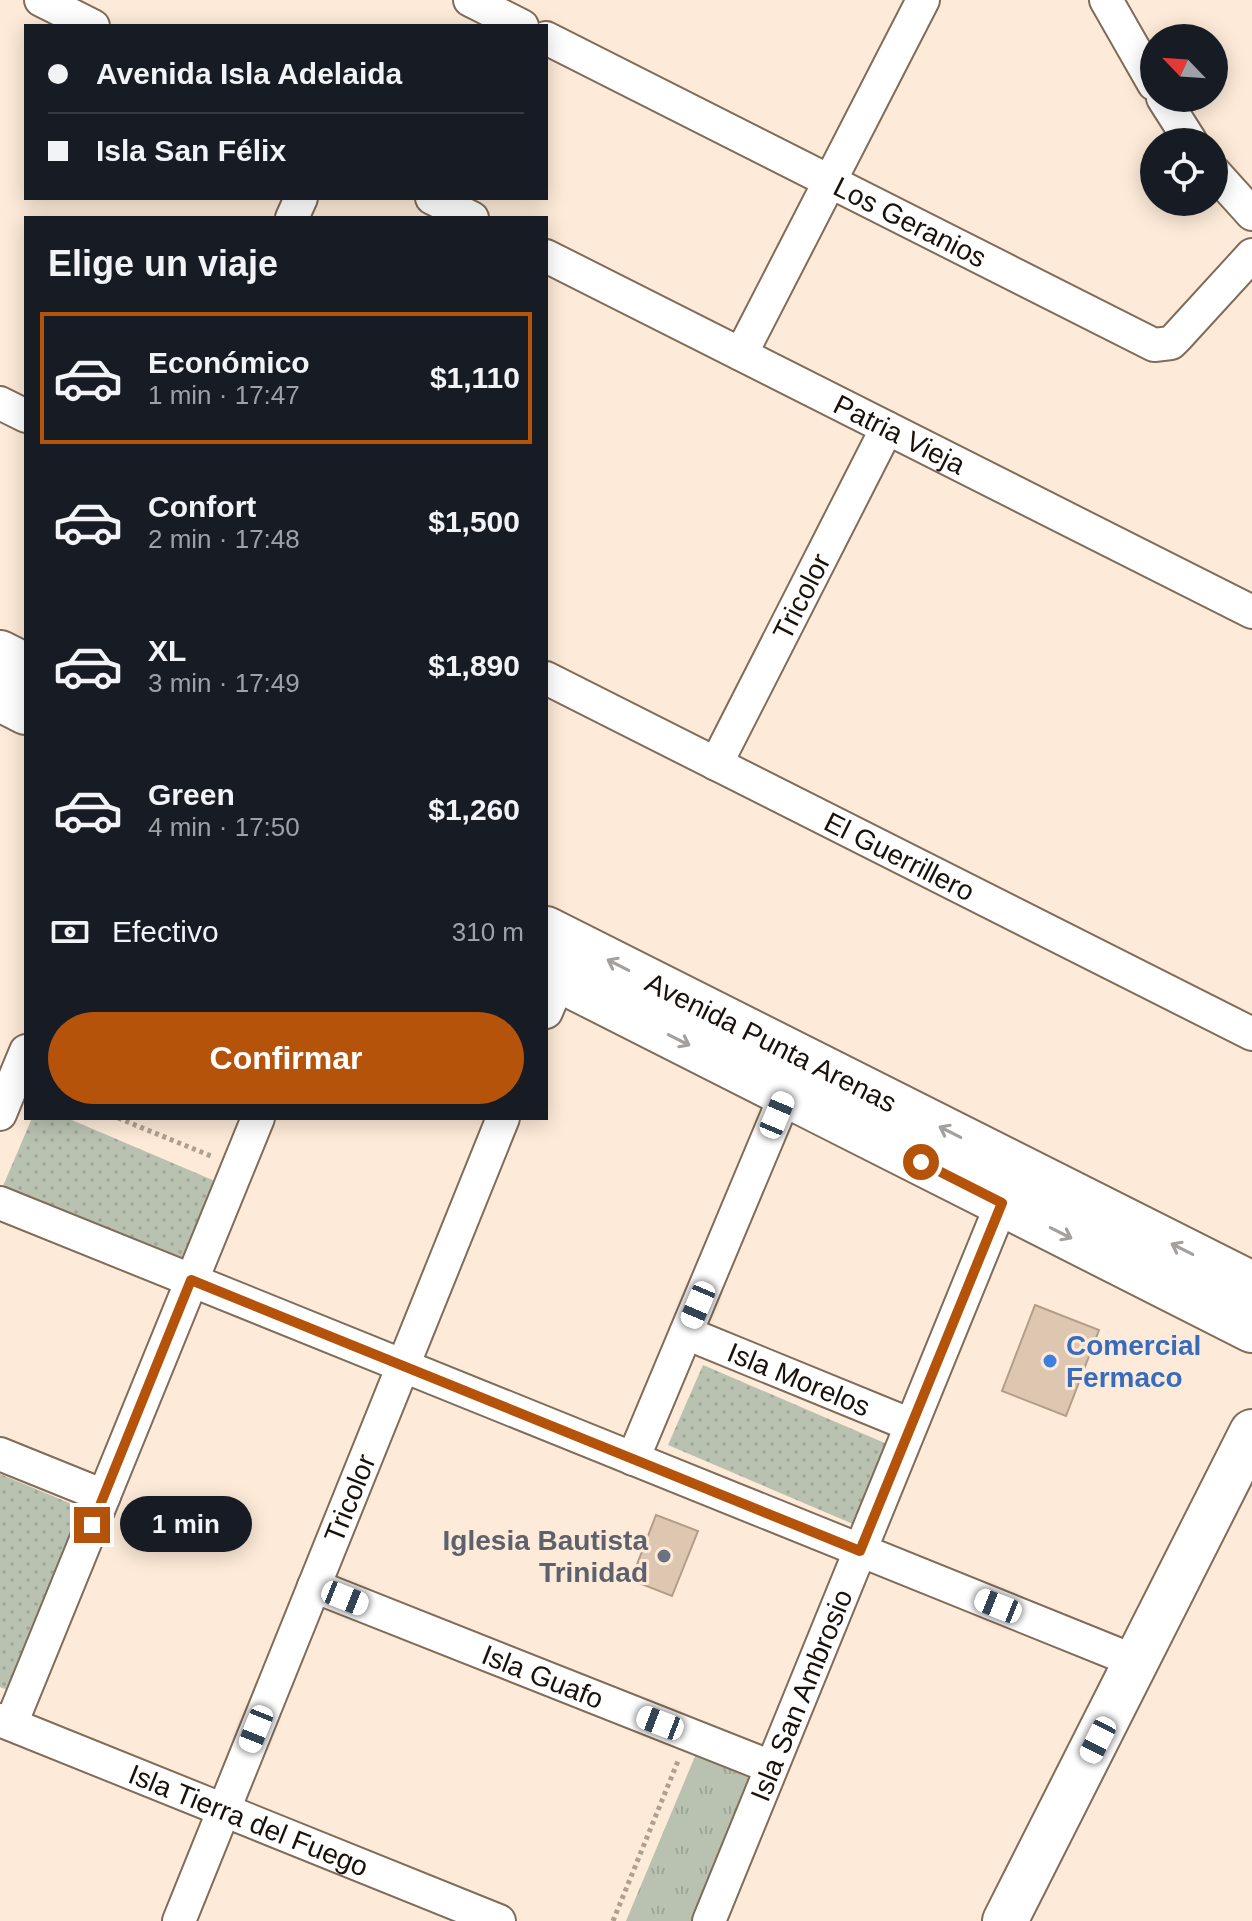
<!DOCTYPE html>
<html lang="es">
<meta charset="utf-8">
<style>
:root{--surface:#171b24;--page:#242831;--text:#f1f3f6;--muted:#9ea1a6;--line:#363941;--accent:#b45309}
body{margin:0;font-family:Helvetica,sans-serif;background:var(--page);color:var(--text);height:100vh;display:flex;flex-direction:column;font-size:30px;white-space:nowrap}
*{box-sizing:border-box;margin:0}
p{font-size:26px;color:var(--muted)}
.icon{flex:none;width:44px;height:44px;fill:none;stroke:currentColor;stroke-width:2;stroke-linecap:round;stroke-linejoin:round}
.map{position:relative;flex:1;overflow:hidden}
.drawer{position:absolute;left:24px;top:216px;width:524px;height:904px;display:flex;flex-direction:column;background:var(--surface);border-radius:0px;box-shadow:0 4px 20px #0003}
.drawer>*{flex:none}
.banner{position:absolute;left:24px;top:24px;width:524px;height:176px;border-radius:0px;box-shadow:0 4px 20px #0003;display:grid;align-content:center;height:176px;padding:0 24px;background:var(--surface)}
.needle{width:52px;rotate:295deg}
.tools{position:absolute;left:1140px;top:24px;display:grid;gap:16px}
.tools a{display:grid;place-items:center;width:88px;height:88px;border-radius:50%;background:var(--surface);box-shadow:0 4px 20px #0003;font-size:40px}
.end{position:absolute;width:36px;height:36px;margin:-18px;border:10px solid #b45309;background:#fff;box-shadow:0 0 0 4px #fff}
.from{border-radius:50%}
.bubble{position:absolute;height:56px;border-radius:28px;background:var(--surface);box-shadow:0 4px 20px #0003;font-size:26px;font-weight:700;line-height:56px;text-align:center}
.car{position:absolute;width:24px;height:48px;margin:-24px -12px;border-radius:10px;box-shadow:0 0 6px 2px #0007;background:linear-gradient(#fff 24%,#345 0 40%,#fff 0 76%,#345 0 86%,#fff 0)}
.banner b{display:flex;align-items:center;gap:28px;height:76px;font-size:30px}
.banner b+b{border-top:2px solid var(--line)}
.banner i{width:20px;height:20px;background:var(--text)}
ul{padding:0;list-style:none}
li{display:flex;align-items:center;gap:24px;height:132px;margin:0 16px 12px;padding:0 8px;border:4px solid transparent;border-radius:0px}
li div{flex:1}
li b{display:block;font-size:30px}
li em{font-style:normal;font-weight:700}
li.selected{border-color:var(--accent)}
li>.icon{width:72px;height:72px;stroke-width:1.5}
h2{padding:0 24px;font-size:36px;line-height:96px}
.pay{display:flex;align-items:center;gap:20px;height:88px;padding:0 24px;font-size:30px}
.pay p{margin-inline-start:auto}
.button{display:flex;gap:16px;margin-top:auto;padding:16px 24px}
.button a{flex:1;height:92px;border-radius:48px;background:var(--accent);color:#fff;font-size:32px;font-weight:700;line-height:92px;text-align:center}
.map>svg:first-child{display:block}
.grass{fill:url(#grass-tufts)}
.park{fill:url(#park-dots)}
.building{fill:#dec7b1;stroke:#b39d89;stroke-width:2}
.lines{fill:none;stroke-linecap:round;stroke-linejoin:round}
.street-casing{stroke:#806c58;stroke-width:36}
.secondary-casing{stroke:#806c58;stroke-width:48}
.path{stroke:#afa091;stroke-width:5;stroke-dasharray:4 4;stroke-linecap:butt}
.street{stroke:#fff;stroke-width:32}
.secondary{stroke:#fff;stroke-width:44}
.oneway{stroke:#a3a09d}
.route{stroke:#b45309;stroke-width:10}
.shop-dot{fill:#3f7fe0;stroke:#fdead8;stroke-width:3}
.worship-dot{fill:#6b7280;stroke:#fdead8;stroke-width:3}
.labels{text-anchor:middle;stroke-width:6;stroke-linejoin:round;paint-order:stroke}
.street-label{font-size:28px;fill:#1a120a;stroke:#fdead8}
.shop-label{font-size:28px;font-weight:bold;fill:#366cbe;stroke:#fdead8;text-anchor:start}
.worship-label{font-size:28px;font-weight:bold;fill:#5b616d;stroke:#fdead8;text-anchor:end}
</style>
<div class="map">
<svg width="1252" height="1921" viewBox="0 0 1252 1921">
<defs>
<pattern id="grass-tufts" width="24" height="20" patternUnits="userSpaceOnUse" patternTransform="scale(2)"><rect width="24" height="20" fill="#b9c2b1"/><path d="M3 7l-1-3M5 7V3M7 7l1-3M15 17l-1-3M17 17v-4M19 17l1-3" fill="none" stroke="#9ea697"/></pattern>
<pattern id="park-dots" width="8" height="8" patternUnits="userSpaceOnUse" patternTransform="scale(2)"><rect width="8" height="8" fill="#b9c2b1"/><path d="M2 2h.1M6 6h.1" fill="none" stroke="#9ea697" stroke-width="1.8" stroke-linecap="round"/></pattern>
</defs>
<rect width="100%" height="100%" fill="#fdead8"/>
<!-- grass -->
<polygon class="grass" points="696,1754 755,1779 694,1921 626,1921"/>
<!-- park -->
<g class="park">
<polygon points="32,1118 67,1118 222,1184 187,1265 3,1186"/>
<polygon points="703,1365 887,1444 853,1524 668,1445"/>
<polygon points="0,1474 91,1512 17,1694 0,1687"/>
</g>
<!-- building -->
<g class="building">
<polygon points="1035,1305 1099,1330 1066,1416 1002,1391"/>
<polygon points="656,1515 698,1531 672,1596 631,1580"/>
</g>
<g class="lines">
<!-- street casing -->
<g class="street-casing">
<g id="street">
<polyline points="41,0 93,26"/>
<polyline points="470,0 522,26"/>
<polyline points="1106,0 1154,84"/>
<path id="s1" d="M546,38L1154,345L1171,343L1177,337L1252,255"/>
<polyline points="1163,98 1191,142"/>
<polyline points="1214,172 1252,214"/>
<polyline points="432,198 472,218"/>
<polyline points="292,218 301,198"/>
<path id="s2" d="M546,256L1252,612"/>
<polyline points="741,354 923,0"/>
<polyline points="0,403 26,416"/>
<path id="s3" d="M546,678L1252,1034"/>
<path id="s4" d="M716,764L887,428"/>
<polyline points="546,1012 568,960"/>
<polyline points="0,1114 26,1051"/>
<polyline points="0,1203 1137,1662"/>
<path id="s5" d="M686,1333L911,1425"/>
<polyline points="0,1454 104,1496"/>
<polyline points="633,1459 786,1094"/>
<path id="s6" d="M314,1586L771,1767"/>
<path id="s7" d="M0,1720L499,1921"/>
<polyline points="11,1724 258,1118"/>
<path id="s8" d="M179,1921L503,1118"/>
<path id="s9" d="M709,1921L1002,1203"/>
</g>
</g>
<!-- secondary casing -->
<g class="secondary-casing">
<g id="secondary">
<polyline points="0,653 26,666"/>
<polyline points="0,699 26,712"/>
<path id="s10" d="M546,929L1252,1284"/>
<polyline points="546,973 1252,1330"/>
<polyline points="1005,1921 1252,1432"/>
</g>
</g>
<!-- path -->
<g class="path">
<polyline points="118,1118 211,1156"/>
<polyline points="613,1921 678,1761"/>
</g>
<!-- street -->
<use href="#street" class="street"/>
<!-- secondary -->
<use href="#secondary" class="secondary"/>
</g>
<!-- one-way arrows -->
<defs><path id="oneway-shaft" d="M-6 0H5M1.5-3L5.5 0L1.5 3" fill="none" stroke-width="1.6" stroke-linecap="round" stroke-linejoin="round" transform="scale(2)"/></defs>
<g class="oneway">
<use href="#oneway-shaft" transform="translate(618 965) rotate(-153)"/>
<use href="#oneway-shaft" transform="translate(679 1040) rotate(27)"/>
<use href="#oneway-shaft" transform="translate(950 1132) rotate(-153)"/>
<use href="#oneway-shaft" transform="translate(1061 1233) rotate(27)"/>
<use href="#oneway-shaft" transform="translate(1182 1249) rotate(-153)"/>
</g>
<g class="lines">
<!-- route -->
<polyline class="route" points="92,1525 191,1280 860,1551 1002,1203 921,1162"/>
</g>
<!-- markers -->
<circle class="shop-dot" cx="1050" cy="1361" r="8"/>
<circle class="worship-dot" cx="664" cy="1556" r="8"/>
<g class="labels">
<!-- street labels -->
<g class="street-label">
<text dy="10" stroke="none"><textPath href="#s1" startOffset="408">Los Geranios</textPath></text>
<text dy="10" stroke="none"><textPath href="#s2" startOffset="396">Patria Vieja</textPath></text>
<text dy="10" stroke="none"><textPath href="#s4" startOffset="188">Tricolor</textPath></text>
<text dy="10" stroke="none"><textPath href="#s3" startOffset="396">El Guerrillero</textPath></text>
<text dy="10" stroke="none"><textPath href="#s10" startOffset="252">Avenida Punta Arenas</textPath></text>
<text dy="10" stroke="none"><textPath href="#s5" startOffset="122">Isla Morelos</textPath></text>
<text dy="10" stroke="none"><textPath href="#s8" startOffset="456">Tricolor</textPath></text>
<text dy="10" stroke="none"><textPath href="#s6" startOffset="246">Isla Guafo</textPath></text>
<text dy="10" stroke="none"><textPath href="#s9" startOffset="244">Isla San Ambrosio</textPath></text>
<text dy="10" stroke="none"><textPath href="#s7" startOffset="268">Isla Tierra del Fuego</textPath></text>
</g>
<!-- shop labels -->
<g class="shop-label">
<text x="1066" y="1355">Comercial<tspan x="1066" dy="32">Fermaco</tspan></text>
</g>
<!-- worship labels -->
<g class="worship-label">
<text x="648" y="1550">Iglesia Bautista<tspan x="648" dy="32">Trinidad</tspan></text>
</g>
</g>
</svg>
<div class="tools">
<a><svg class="needle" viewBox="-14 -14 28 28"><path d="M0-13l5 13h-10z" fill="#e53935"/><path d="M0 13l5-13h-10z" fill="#9ea1a6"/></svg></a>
<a><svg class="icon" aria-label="locate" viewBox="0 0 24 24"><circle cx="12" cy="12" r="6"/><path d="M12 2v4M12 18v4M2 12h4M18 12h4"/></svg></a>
</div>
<i class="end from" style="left:921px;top:1162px"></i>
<i class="end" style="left:92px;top:1525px"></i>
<div class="bubble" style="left:120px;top:1496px;width:132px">1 min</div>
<i class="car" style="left:777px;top:1115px;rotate:23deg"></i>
<i class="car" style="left:698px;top:1305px;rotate:203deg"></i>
<i class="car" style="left:345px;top:1598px;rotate:112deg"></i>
<i class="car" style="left:998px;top:1606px;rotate:292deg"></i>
<i class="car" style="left:660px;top:1723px;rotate:291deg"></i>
<i class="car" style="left:256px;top:1729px;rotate:202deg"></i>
<i class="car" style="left:1098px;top:1740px;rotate:207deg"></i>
<div class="banner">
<b><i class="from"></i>Avenida Isla Adelaida</b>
<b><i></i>Isla San Félix</b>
</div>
<section class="drawer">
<h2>Elige un viaje</h2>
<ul>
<li class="selected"><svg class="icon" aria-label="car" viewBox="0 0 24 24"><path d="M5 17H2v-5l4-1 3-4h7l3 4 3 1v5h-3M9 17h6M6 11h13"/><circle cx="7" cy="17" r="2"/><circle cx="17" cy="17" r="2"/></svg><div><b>Económico</b><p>1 min · 17:47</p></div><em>$1,110</em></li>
<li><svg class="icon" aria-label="car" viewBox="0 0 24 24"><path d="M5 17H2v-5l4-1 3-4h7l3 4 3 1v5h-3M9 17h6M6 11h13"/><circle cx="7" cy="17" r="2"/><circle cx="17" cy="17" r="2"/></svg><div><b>Confort</b><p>2 min · 17:48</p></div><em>$1,500</em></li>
<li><svg class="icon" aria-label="car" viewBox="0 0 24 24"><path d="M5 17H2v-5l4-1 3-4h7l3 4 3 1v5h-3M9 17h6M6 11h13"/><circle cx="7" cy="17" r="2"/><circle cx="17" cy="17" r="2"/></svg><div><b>XL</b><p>3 min · 17:49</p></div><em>$1,890</em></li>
<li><svg class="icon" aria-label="car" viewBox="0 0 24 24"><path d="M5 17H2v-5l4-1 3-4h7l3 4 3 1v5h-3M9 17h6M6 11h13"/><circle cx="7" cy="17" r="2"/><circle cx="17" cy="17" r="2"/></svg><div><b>Green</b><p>4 min · 17:50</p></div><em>$1,260</em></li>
</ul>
<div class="pay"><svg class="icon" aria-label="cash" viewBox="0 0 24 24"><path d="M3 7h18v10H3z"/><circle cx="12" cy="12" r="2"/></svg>Efectivo<p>310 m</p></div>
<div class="button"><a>Confirmar</a></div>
</section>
</div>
